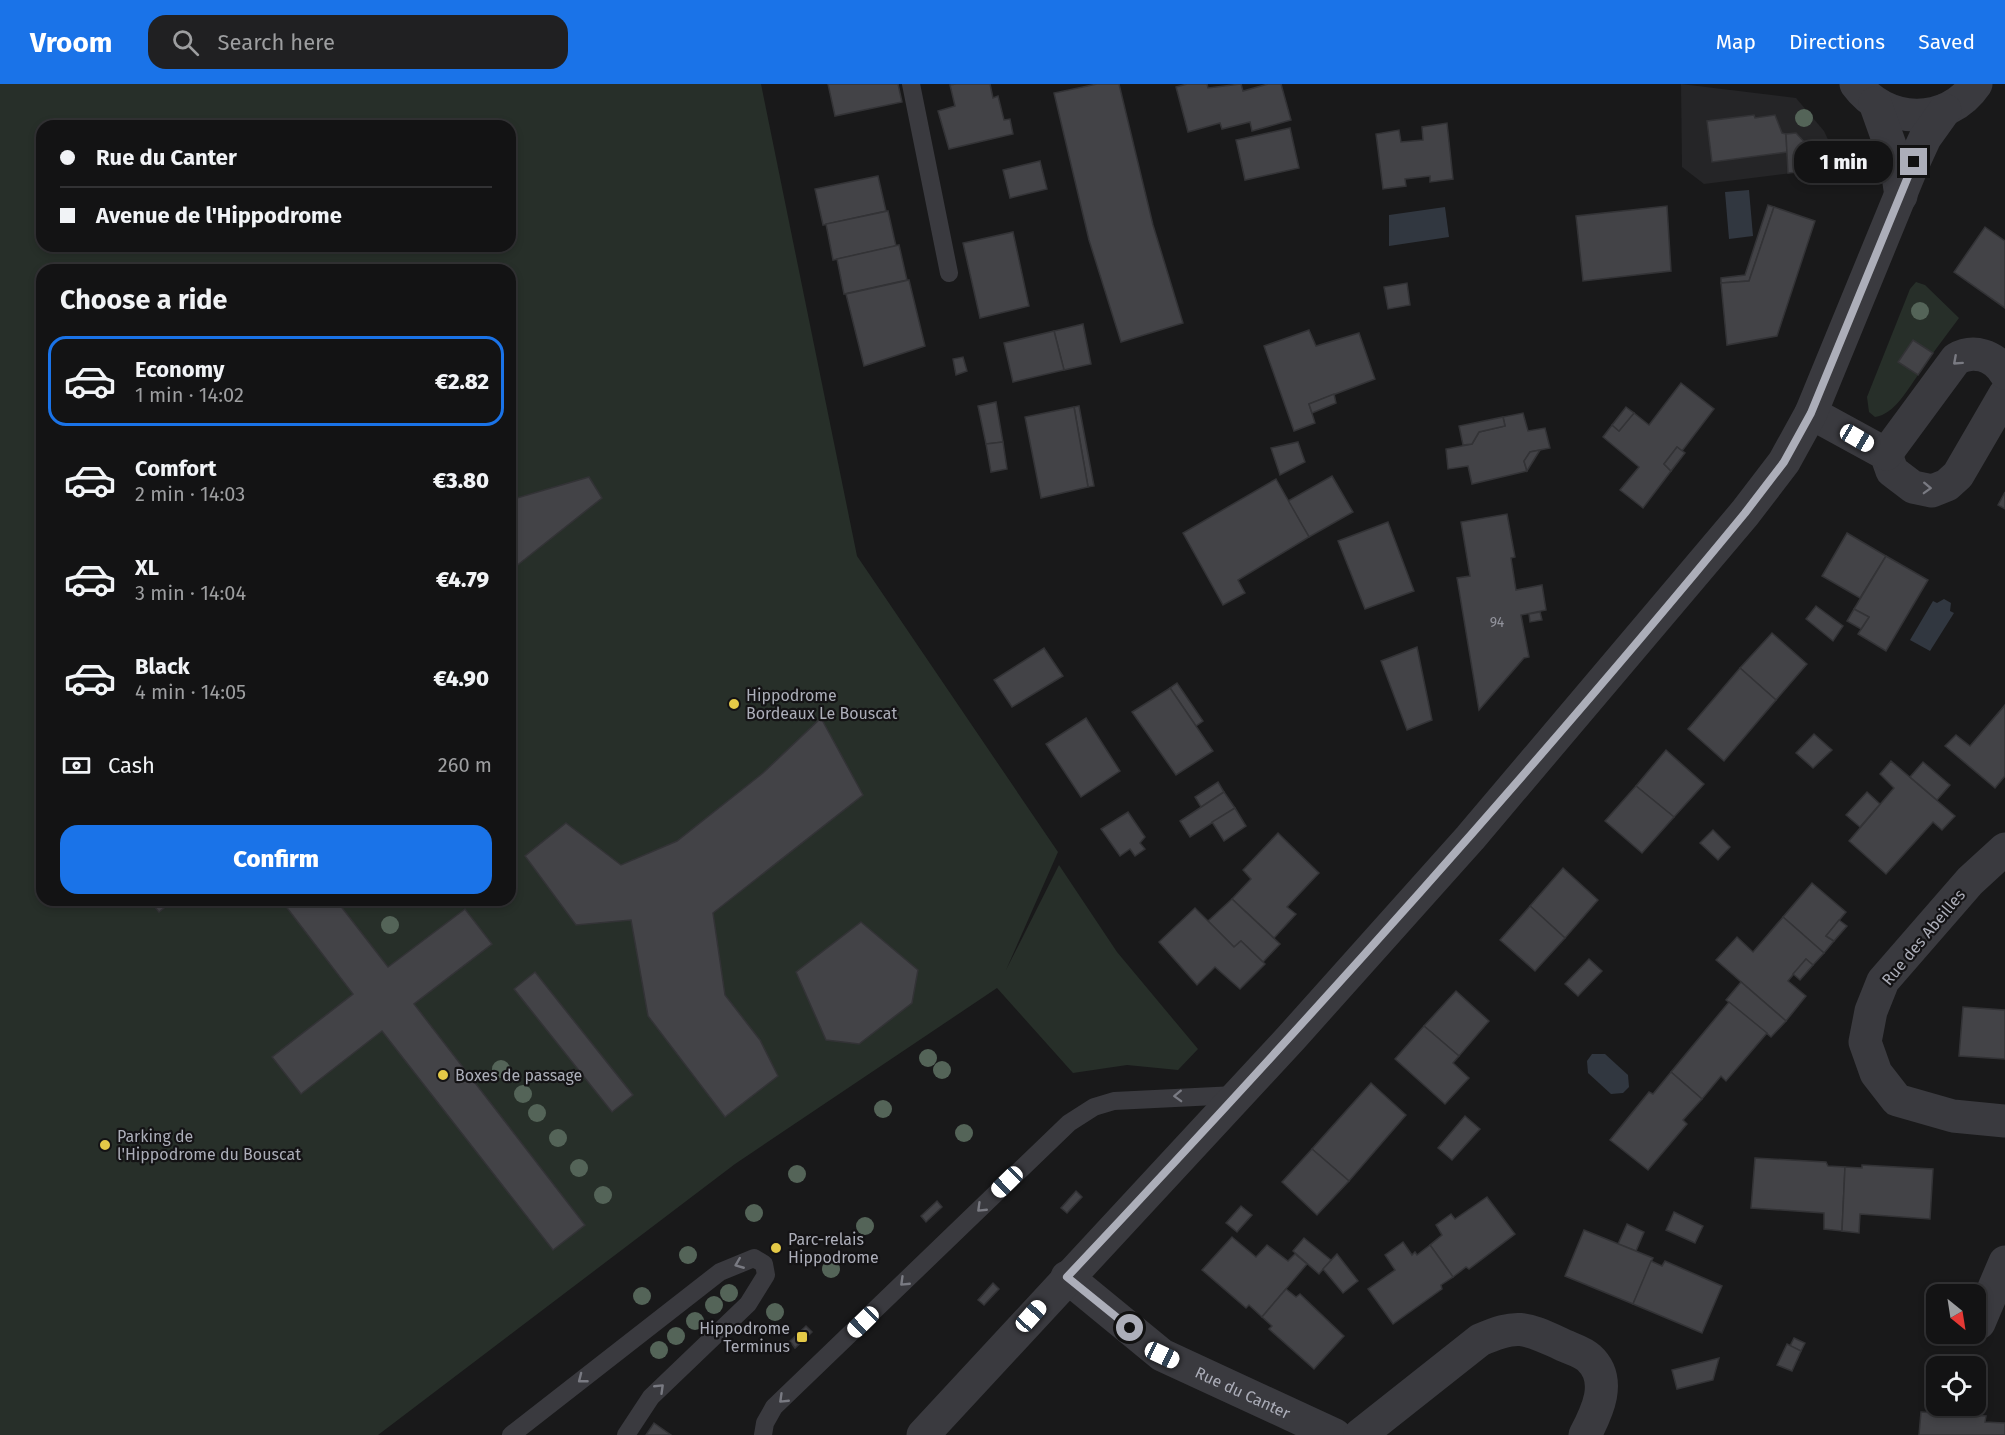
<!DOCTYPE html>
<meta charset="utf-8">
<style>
:root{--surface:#131314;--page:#202022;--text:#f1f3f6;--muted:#9d9ea0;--line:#323234;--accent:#1a73e8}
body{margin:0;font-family:"Fira Sans",sans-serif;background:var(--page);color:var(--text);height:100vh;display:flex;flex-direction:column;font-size:22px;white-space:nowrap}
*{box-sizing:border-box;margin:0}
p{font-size:20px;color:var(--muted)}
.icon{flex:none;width:33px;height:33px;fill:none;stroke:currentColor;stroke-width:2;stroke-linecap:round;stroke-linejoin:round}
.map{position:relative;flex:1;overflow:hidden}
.panel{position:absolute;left:36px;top:180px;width:480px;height:642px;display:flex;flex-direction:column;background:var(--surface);border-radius:18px;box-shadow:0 3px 9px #0003,0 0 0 2px var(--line)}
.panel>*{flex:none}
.top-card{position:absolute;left:36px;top:36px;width:480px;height:132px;border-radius:18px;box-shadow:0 3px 9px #0003,0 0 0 2px var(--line);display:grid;align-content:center;height:132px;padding:0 24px;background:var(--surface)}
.needle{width:39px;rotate:150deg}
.controls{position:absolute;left:1926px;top:1200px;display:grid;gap:12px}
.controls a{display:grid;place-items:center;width:60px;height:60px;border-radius:12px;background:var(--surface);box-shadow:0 3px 9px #0003,0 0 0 2px var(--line);font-size:30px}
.end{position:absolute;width:27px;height:27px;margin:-14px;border:8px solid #acaeb9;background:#111;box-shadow:0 0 0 3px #111}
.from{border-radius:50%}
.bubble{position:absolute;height:42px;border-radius:18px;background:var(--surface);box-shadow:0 3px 9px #0003,0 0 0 2px var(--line);font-size:20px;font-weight:800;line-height:42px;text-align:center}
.car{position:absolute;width:18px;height:36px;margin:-18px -9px;border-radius:8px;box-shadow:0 0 4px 2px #0007;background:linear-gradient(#fff 24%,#345 0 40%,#fff 0 76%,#345 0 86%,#fff 0)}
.top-card b{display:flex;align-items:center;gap:21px;height:57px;font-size:22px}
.top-card b+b{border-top:2px solid var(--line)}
.top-card i{width:15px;height:15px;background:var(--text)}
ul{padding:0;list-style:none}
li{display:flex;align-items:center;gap:18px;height:90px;margin:0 12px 9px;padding:0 12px;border:3px solid transparent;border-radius:18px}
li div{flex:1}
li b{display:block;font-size:22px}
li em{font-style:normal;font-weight:800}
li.on{border-color:var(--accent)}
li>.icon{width:54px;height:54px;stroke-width:1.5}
h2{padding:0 24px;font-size:27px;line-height:72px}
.pay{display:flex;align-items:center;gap:15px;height:66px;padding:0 24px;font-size:22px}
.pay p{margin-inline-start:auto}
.action{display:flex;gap:12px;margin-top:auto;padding:12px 24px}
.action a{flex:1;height:69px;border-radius:18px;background:var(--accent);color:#fff;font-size:24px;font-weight:800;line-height:69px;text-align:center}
header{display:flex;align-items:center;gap:36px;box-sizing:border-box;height:84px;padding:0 30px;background:var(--accent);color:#fff}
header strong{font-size:28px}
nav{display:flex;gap:33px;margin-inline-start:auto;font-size:21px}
.search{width:420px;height:54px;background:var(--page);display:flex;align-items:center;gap:15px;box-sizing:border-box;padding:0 21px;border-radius:18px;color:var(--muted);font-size:22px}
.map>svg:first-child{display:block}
.built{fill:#252527}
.green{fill:#272f29;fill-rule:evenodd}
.water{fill:#313740}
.building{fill:#434347;stroke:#333336;stroke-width:1.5}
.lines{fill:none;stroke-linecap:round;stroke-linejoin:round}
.service{stroke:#3a3a3f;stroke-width:18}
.minor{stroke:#3a3a3f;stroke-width:33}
.tertiary{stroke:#3a3a3f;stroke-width:33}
.tree{fill:#546458}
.oneway{stroke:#797a82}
.route{stroke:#acaeb9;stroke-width:8}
.poi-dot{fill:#e4c947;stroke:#141315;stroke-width:2}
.labels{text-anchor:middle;stroke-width:4.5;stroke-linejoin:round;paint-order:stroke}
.number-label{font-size:14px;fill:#92939c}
.poi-label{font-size:16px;fill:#acaeb9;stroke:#141315;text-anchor:start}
.street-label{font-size:16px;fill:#acaeb9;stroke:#141315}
</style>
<header>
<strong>Vroom</strong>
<div class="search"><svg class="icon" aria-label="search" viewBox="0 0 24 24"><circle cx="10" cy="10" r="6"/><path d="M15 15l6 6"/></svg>Search here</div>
<nav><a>Map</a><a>Directions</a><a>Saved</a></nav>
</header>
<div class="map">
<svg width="2005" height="1351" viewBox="0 0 2005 1351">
<rect width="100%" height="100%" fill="#19191a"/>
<!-- built -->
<polygon class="built" points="1681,0 1796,14 1824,47 1841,83 1704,100 1682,83"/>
<!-- green -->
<g class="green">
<path d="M0,0H761L857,472L1058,768L1006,886L1059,781L1117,868L1198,965L1178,986L1127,981L1073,989L997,904L735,1080L378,1351H0ZM42,42H510V162H42ZM42,186H510V816H42Z"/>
<path d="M1916,198L1925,201L1959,234L1933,269L1898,278L1918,291C1907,306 1895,330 1875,333L1869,328L1867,313L1910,205Z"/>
</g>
<!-- water -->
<g class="water">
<polygon points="1749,106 1753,152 1729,155 1725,108"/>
<polygon points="1445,123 1449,153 1389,162 1389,131"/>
<polygon points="1944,515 1951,519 1950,527 1954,529 1930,567 1910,556 1933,517 1937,519"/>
<polygon points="1592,970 1605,970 1628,991 1629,1003 1623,1009 1611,1010 1588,989 1587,977"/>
</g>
<!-- building -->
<g class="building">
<polygon points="828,0 898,0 902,18 835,32"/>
<polygon points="956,0 990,0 993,14 998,12 1004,36 1010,35 1013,50 949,65 938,27 955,22 950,1"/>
<polygon points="1097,0 1119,0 1153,141 1183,239 1121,258 1089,156 1054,9"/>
<polygon points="1187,0 1207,0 1208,4 1241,0 1243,7 1268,0 1281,0 1291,36 1252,47 1250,38 1222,45 1220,39 1188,48 1176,3"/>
<polygon points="1754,31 1755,34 1775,31 1782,49 1786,50 1787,68 1712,78 1707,37"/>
<polygon points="1447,39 1453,95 1430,98 1430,92 1405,95 1406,102 1383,105 1376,50 1399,46 1401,58 1423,56 1422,43"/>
<polygon points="1290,44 1299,84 1245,96 1236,56"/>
<polygon points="1796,49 1807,61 1809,87 1788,89 1786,50"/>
<polygon points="1040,77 1047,105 1010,114 1003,86"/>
<polygon points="878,92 886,127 823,141 815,105"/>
<polygon points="1768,121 1774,123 1749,197 1721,199 1721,194 1745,191"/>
<polygon points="1667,122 1671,187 1583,197 1576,132"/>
<polygon points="1774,123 1815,137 1777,252 1727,261 1721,199 1749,197"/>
<polygon points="888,127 896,162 833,176 826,140"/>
<polygon points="1985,143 2005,157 2005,224 1954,188"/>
<polygon points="1013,148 1029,222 980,234 963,159"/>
<polygon points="899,161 907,196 844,210 837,175"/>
<polygon points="909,196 925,262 864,282 846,210"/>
<polygon points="1407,199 1410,221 1388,225 1384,203"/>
<polygon points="1083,240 1091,280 1064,286 1054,247"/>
<polygon points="1309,246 1316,262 1359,249 1375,295 1309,320 1315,339 1294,347 1264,262"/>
<polygon points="1054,247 1064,286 1013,298 1004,259"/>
<polygon points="1913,256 1933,269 1918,291 1898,278"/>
<polygon points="963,273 967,287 956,291 953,275"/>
<polygon points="1681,299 1714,325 1682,367 1677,363 1664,380 1671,387 1643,424 1620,406 1639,383 1603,353 1612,341 1619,347 1634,329 1649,341"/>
<polygon points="1334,310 1336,319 1312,329 1309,320"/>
<polygon points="996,318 1003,358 986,360 978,322"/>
<polygon points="1079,322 1094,402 1088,403 1074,323"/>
<polygon points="1074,323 1088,403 1041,414 1025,333"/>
<polygon points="1626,323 1634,329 1619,347 1612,341"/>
<polygon points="1523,329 1528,347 1545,344 1550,364 1530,368 1524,377 1527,387 1472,400 1468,382 1448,385 1446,365 1472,360 1479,348 1505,342 1503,333"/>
<polygon points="1503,333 1505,342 1479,348 1472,360 1463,361 1459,342"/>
<polygon points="1003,358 1007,385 991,388 986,360"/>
<polygon points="1298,358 1305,378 1280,391 1271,364"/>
<polygon points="1677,363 1685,369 1671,387 1664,380"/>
<polygon points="1540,366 1527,387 1524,377 1530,368"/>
<polygon points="1332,392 1353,428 1309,453 1288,417"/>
<polygon points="589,393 602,414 510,487 510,416"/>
<polygon points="1276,395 1309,453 1238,496 1245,509 1223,521 1183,449"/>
<polygon points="2005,408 2005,425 1998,421"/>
<polygon points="1507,430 1515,473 1511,474 1516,506 1542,501 1546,526 1521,531 1529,573 1524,574 1479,626 1457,494 1470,492 1461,438"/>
<polygon points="1388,438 1414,507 1365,525 1338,457"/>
<polygon points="1847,449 1886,472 1860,514 1822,492"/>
<polygon points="1886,472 1928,496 1886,567 1858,550 1869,533 1854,525"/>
<polygon points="1816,522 1843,542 1833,557 1806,535"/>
<polygon points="1854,525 1869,533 1861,545 1847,537"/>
<polygon points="1540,528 1542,536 1530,538 1529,530"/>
<polygon points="1772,549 1807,580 1776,616 1740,584"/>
<polygon points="1417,563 1432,636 1407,646 1381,577"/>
<polygon points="1044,564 1063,592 1012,623 994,596"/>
<polygon points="1740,584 1776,616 1724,677 1688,645"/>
<polygon points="1177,599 1203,637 1196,642 1170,604"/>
<polygon points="1170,604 1213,667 1176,691 1132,628"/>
<polygon points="2005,621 2005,692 1995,704 1945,662 1956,651 1970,662"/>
<polygon points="821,634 863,711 713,829 725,911 760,956 778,992 725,1033 648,932 631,836 576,841 525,772 566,739 621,781 677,757 763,689"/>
<polygon points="1086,634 1120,687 1081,713 1046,660"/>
<polygon points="1814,650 1832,666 1813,684 1796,669"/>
<polygon points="1666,666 1704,700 1674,733 1636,702"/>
<polygon points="1891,677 1955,732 1942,746 1933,738 1886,790 1849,757 1894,704 1880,690"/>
<polygon points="1923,678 1950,701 1937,716 1910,693"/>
<polygon points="1218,698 1224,708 1201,723 1195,713"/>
<polygon points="1636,702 1674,733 1642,769 1605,737"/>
<polygon points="1224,708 1235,724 1190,753 1180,737"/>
<polygon points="1867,708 1880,720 1860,743 1846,731"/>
<polygon points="1235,724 1246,742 1224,757 1212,738"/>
<polygon points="1128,728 1145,753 1140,759 1145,765 1135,772 1130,765 1120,772 1101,745"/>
<polygon points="1713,746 1730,763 1718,776 1700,759"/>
<polygon points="1278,749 1319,789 1287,823 1296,830 1274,854 1232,815 1251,795 1243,786"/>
<polygon points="1563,784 1598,816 1565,854 1530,822"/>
<polygon points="1812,799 1846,828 1826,852 1834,857 1824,869 1783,833"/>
<polygon points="1232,815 1280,860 1263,878 1241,857 1234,863 1208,837"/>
<polygon points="149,816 174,816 159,828"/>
<polygon points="281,816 336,816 388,883 465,825 492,860 414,920 585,1141 553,1166 382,947 301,1010 272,973 353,910"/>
<polygon points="1530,822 1565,854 1535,887 1500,856"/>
<polygon points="1195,824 1234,863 1241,857 1265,880 1240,905 1215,883 1197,901 1159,858"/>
<polygon points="1783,833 1824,869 1813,881 1806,875 1788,897 1806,912 1786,937 1716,876 1737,853 1753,868"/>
<polygon points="1839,836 1847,842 1834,857 1826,852"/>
<polygon points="861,838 918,886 912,919 859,960 826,956 796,888"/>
<polygon points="1589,875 1602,887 1578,912 1565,900"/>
<polygon points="1806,875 1813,881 1800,896 1793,890"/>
<polygon points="535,888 633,1011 612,1028 514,905"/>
<polygon points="1741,898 1786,937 1771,953 1726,916"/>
<polygon points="1456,907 1489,937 1459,972 1424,942"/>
<polygon points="1729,918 1767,949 1726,997 1721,992 1702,1015 1671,988"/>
<polygon points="1963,923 2005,926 2005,975 1959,972"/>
<polygon points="1424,942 1459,972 1453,979 1469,994 1445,1020 1395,975"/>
<polygon points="1671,988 1702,1015 1683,1036 1687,1040 1648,1086 1610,1056 1649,1008 1653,1010"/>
<polygon points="1371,999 1406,1031 1349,1097 1312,1065"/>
<polygon points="1465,1032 1480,1045 1452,1076 1438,1064"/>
<polygon points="1312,1065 1349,1097 1317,1131 1282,1098"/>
<polygon points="1755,1074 1826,1078 1828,1082 1845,1083 1842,1147 1824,1145 1824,1129 1751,1124"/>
<polygon points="1862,1081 1933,1085 1930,1135 1860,1130 1859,1149 1842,1147 1845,1083 1862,1084"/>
<polygon points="1076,1107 1082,1113 1067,1129 1061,1124"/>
<polygon points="1487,1113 1515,1150 1469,1185 1466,1183 1453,1193 1430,1161 1442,1151 1436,1141 1451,1130 1455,1135"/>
<polygon points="937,1117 942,1123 926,1138 921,1132"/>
<polygon points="1241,1122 1252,1131 1237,1148 1226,1139"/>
<polygon points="1674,1128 1703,1142 1695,1159 1666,1146"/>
<polygon points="1627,1140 1644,1148 1636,1167 1618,1160"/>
<polygon points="1584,1146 1653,1174 1633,1220 1565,1192"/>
<polygon points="1232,1153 1256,1173 1267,1161 1288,1177 1295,1170 1307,1180 1262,1233 1249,1221 1246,1224 1202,1186"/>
<polygon points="1304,1154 1331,1176 1319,1190 1293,1167"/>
<polygon points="1403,1158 1412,1171 1415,1168 1417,1171 1430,1161 1453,1193 1441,1201 1442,1205 1393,1240 1368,1205 1395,1186 1385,1171"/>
<polygon points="1337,1170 1358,1197 1343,1209 1323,1185"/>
<polygon points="1651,1177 1662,1182 1665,1177 1722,1202 1702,1249 1633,1220"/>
<polygon points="993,1199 999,1205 984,1221 978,1216"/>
<polygon points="1286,1205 1296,1213 1300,1210 1344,1252 1314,1285 1269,1245 1272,1242 1262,1233"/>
<polygon points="806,1242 812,1248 795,1264 790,1257"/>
<polygon points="1794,1254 1805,1259 1801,1267 1790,1262"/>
<polygon points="1787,1260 1801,1267 1792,1287 1777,1281"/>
<polygon points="1719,1274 1713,1296 1677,1305 1672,1286"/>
<polygon points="1921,1328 1986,1332 1985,1338 2005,1339 2005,1351 1919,1351"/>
<polygon points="654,1339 671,1351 646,1351"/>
</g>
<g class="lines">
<!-- service -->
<g class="service">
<polyline points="911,0 949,189"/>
<polyline points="511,1351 720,1188 754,1174 764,1180 766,1191 748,1220 651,1313 626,1351"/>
<polyline points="763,1351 765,1339 774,1323 1069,1039 1094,1023 1114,1017 1236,1011"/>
</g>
<!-- minor -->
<g class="minor">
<polyline points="1811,329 1886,370 1892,387 1913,403 1932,407 1947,401 1958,391 2005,310"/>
<path d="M1886,370L1956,275C1973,265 1994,271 2005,289"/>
<polyline points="2005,765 1970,797 1883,897 1871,927 1865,958 1876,989 1897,1016 1953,1032 2005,1037"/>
<path id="s1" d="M1067,1193L1162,1271L1335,1351"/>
<polyline points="1979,1239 2005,1178"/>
<path d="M1360,1351L1480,1256C1517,1240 1524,1243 1559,1259C1568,1264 1582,1267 1589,1274C1613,1296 1597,1328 1585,1351"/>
</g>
<!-- tertiary -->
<g class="tertiary">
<path d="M1856,0C1885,40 1947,43 1976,0"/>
<polyline points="1875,19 1896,78 1901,112"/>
<polyline points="923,1351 1291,954 1470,754 1745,429 1784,378 1811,329 1914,78 1925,54 1945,26"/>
</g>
</g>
<!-- trees -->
<g class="tree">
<circle cx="1804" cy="34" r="9"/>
<circle cx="1920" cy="227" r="9"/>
<circle cx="390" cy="841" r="9"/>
<circle cx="928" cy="974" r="9"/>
<circle cx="501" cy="985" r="9"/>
<circle cx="942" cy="986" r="9"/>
<circle cx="523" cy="1010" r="9"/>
<circle cx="883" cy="1025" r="9"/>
<circle cx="537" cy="1029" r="9"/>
<circle cx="964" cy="1049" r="9"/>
<circle cx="558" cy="1054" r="9"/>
<circle cx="579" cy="1084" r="9"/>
<circle cx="797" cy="1090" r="9"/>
<circle cx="603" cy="1111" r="9"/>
<circle cx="754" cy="1129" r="9"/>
<circle cx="865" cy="1142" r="9"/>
<circle cx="688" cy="1171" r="9"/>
<circle cx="831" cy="1185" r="9"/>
<circle cx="729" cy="1209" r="9"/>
<circle cx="642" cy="1212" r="9"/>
<circle cx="714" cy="1221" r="9"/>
<circle cx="775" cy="1228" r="9"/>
<circle cx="695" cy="1237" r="9"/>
<circle cx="676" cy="1252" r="9"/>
<circle cx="659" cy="1266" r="9"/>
</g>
<!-- one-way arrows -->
<defs><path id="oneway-chevron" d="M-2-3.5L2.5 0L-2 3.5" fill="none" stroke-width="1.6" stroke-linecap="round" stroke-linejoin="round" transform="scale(1.5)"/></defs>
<g class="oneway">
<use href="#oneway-chevron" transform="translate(1957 277) rotate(138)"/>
<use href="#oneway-chevron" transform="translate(1927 404) rotate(2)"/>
<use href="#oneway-chevron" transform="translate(1178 1012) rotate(178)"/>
<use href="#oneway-chevron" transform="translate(981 1124) rotate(136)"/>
<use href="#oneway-chevron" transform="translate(739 1180) rotate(158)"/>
<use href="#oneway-chevron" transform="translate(904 1198) rotate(136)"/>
<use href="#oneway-chevron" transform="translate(582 1295) rotate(142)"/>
<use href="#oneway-chevron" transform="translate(660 1304) rotate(-44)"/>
<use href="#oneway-chevron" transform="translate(783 1315) rotate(136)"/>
</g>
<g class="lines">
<!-- route -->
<path class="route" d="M1130,1244L1067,1193C1301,945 1529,692 1745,429L1784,378L1811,329L1914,78"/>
</g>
<!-- markers -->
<g class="poi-dot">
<circle cx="734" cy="620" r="6"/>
<circle cx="443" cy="991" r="6"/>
<circle cx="105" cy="1061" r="6"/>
<circle cx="776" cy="1164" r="6"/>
<rect x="796" y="1247" width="12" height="12" rx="3"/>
</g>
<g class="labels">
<!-- number labels -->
<g class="number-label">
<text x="1497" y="543">94</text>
</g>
<!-- poi labels -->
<g class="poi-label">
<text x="746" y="617">Hippodrome<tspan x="746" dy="18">Bordeaux Le Bouscat</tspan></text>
<text x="455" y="997">Boxes de passage</text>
<text x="117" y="1058">Parking de<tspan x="117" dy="18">l'Hippodrome du Bouscat</tspan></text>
<text x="788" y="1161">Parc-relais<tspan x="788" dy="18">Hippodrome</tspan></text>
<text x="790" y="1250" text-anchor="end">Hippodrome<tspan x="790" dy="18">Terminus</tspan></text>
</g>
<!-- street labels -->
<g class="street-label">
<text transform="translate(1923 853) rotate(-50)" y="6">Rue des Abeilles</text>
<text dy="6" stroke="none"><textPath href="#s1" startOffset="212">Rue du Canter</textPath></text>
</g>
</g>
</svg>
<div class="controls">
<a><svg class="needle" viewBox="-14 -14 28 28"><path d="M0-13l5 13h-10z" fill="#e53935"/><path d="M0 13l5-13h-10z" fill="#9d9ea0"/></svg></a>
<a><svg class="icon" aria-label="locate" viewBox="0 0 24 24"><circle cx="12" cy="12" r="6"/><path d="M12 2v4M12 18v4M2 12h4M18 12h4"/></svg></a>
</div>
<i class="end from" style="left:1130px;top:1244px"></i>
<i class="end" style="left:1914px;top:78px"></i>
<div class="bubble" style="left:1794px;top:57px;width:99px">1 min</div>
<i class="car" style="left:1857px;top:354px;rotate:120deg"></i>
<i class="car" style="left:1007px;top:1098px;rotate:226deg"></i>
<i class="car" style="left:1031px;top:1232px;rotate:42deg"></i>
<i class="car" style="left:863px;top:1238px;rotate:226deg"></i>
<i class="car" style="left:1162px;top:1271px;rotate:115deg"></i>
<div class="top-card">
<b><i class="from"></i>Rue du Canter</b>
<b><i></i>Avenue de l'Hippodrome</b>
</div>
<section class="panel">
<h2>Choose a ride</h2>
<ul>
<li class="on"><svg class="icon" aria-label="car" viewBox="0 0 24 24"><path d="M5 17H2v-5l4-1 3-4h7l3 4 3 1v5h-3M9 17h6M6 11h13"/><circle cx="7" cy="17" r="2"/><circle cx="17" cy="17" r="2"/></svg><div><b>Economy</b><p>1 min · 14:02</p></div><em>€2.82</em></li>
<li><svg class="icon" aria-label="car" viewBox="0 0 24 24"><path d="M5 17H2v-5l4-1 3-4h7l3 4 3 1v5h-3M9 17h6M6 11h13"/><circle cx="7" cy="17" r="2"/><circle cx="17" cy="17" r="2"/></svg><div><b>Comfort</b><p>2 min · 14:03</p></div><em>€3.80</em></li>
<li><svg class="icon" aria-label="car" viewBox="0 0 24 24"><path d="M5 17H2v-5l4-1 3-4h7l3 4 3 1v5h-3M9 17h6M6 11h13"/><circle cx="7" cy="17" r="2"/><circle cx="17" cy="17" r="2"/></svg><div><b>XL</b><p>3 min · 14:04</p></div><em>€4.79</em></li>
<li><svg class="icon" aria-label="car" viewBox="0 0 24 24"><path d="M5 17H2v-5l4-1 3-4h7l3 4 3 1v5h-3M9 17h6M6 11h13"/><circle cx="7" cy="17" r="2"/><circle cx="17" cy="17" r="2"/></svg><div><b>Black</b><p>4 min · 14:05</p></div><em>€4.90</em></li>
</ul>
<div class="pay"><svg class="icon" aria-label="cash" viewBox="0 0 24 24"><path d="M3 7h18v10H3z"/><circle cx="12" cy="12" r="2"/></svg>Cash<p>260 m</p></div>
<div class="action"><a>Confirm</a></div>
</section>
</div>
